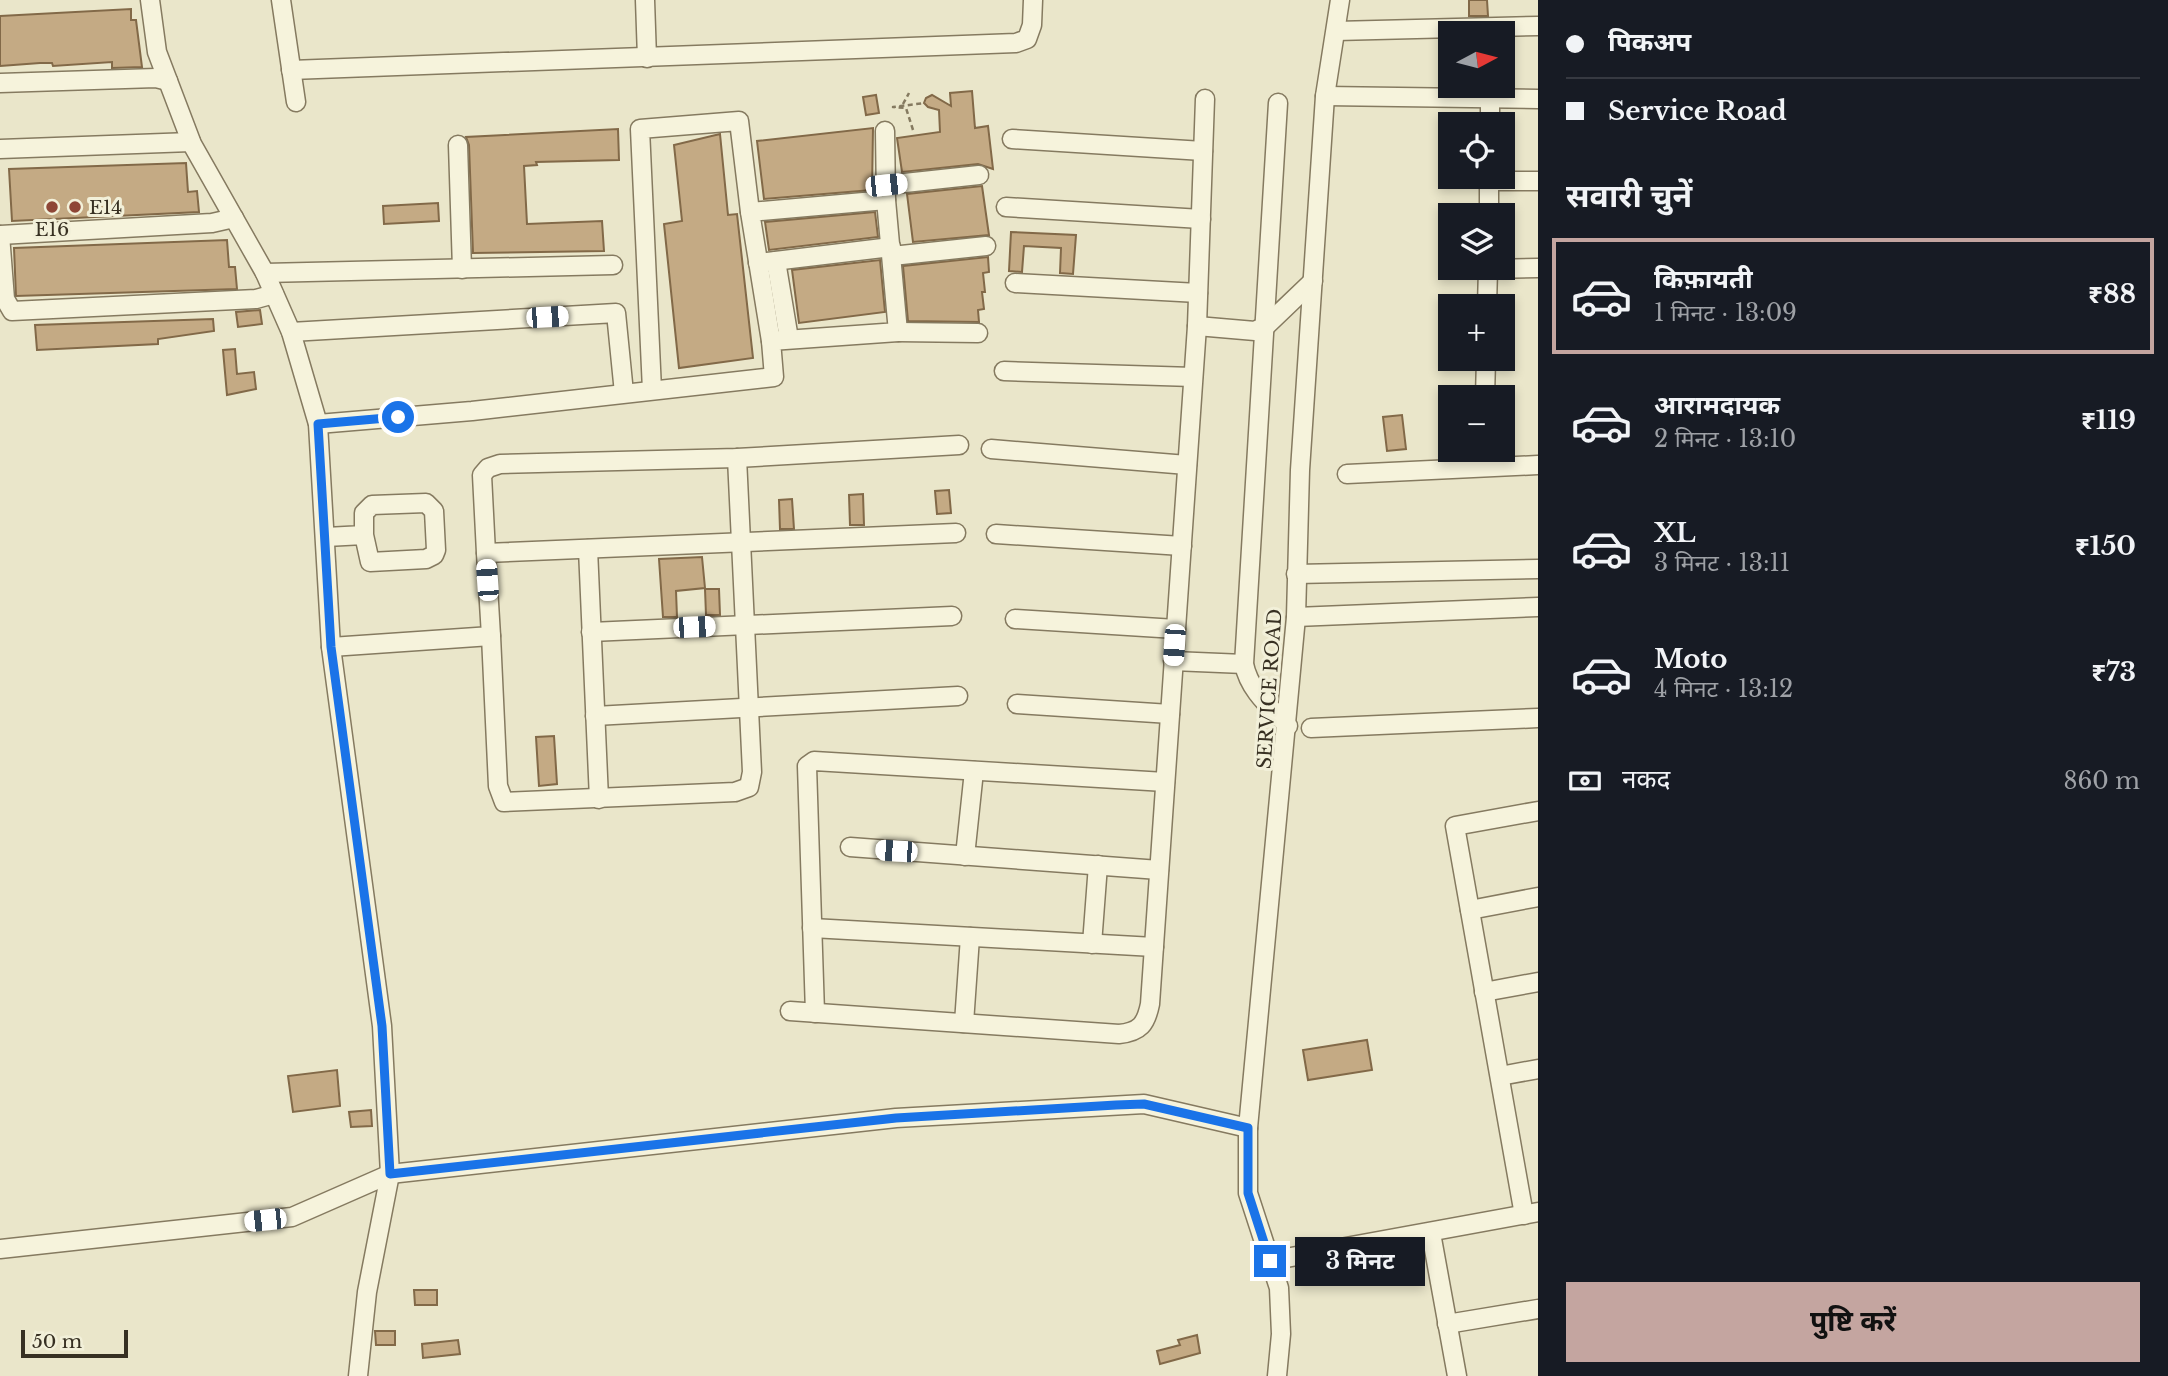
<!DOCTYPE html>
<html lang="hi">
<meta charset="utf-8">
<style>
:root{--surface:#171b24;--page:#20242c;--text:#f1f3f6;--muted:#9ea1a6;--line:#363941;--accent:#c4a5a0}
body{margin:0;font-family:"Libre Baskerville","Noto Sans Devanagari",serif;background:var(--page);color:var(--text);height:100vh;display:flex;flex-direction:column;font-size:26px;white-space:nowrap}
*{box-sizing:border-box;margin:0}
p{font-size:23px;color:var(--muted)}
.icon{flex:none;width:38px;height:38px;fill:none;stroke:currentColor;stroke-width:2;stroke-linecap:round;stroke-linejoin:round}
.map{position:relative;flex:1;overflow:hidden}
.details{display:flex;flex-direction:column;background:var(--surface);width:630px}
.details>*{flex:none}
.hud{display:grid;align-content:center;height:154px;padding:0 28px;background:var(--surface)}
.needle{width:46px;rotate:83deg}
.fabs{position:absolute;left:1438px;top:21px;display:grid;gap:14px}
.fabs a{display:grid;place-items:center;width:77px;height:77px;border-radius:0px;background:var(--surface);box-shadow:0 4px 10px #0003;font-size:35px}
.scale{position:absolute;left:21px;bottom:18px;width:107px;box-sizing:border-box;padding-left:7px;border:4px solid #373022;border-top:0;font-size:19px;line-height:24px;white-space:nowrap;color:#373022;-webkit-text-stroke:5px #f2f0d9;paint-order:stroke}
.end{position:absolute;width:32px;height:32px;margin:-16px;border:9px solid #1a73e8;background:#fff;box-shadow:0 0 0 4px #fff}
.from{border-radius:50%}
.bubble{position:absolute;height:49px;border-radius:0px;background:var(--surface);box-shadow:0 4px 10px #0003;font-size:23px;font-weight:700;line-height:49px;text-align:center}
.car{position:absolute;width:21px;height:42px;margin:-21px -10px;border-radius:9px;box-shadow:0 0 5px 2px #0007;background:linear-gradient(#fff 24%,#345 0 40%,#fff 0 76%,#345 0 86%,#fff 0)}
.hud b{display:flex;align-items:center;gap:24px;height:66px;font-size:26px}
.hud b+b{border-top:2px solid var(--line)}
.hud i{width:18px;height:18px;background:var(--text)}
ul{padding:0;list-style:none}
li{display:flex;align-items:center;gap:21px;height:116px;margin:0 14px 10px;padding:0 14px;border:4px solid transparent;border-radius:0px}
li div{flex:1}
li b{display:block;font-size:26px}
li em{font-style:normal;font-weight:700}
li.selected{border-color:var(--accent)}
li>.icon{width:63px;height:63px;stroke-width:1.5}
h2{padding:0 28px;font-size:32px;line-height:84px}
.pay{display:flex;align-items:center;gap:18px;height:77px;padding:0 28px;font-size:26px}
.pay p{margin-inline-start:auto}
.button{display:flex;gap:14px;margin-top:auto;padding:14px 28px}
.button a{flex:1;height:80px;border-radius:0px;background:var(--accent);color:#111;font-size:28px;font-weight:700;line-height:80px;text-align:center}
main{display:flex;flex:1;min-height:0}
.map>svg:first-child{display:block}
.building{fill:#c4aa84;stroke:#826948;stroke-width:2}
.lines{fill:none;stroke-linecap:round;stroke-linejoin:round}
.minor-casing{stroke:#857a60;stroke-width:21}
.path{stroke:#857a60;stroke-width:2.5;stroke-dasharray:5 3.5;stroke-linecap:butt}
.minor{stroke:#f6f3dc;stroke-width:18}
.route{stroke:#1a73e8;stroke-width:9}
.poi-dot{fill:#8e4636;stroke:#f2f0d9;stroke-width:2.5}
.labels{text-anchor:middle;stroke-width:6;stroke-linejoin:round;paint-order:stroke}
.poi-label{font-size:19px;fill:#373022;stroke:#f2f0d9;text-anchor:start}
.street-label{font-size:19px;fill:#373022;stroke:#f2f0d9}
</style>
<main>
<div class="map">
<svg width="1538" height="1376" viewBox="0 0 1538 1376">
<rect width="100%" height="100%" fill="#eae6ca"/>
<!-- building -->
<g class="building">
<polygon points="1469,0 1487,0 1488,16 1469,16"/>
<polygon points="131,9 131,20 136,20 142,67 112,68 112,62 53,66 52,63 40,63 0,66 0,16"/>
<polygon points="972,91 975,128 988,126 993,169 978,164 902,172 897,138 940,132 939,110 928,107 924,103 926,98 932,95 951,106 950,93"/>
<polygon points="876,95 879,113 866,115 863,97"/>
<polygon points="873,128 872,190 764,199 757,141"/>
<polygon points="618,129 619,160 536,162 537,165 524,166 527,224 602,221 604,251 473,253 469,145 466,137"/>
<polygon points="720,134 728,215 737,214 753,358 679,368 664,224 682,221 674,145"/>
<polygon points="186,163 188,192 197,191 199,212 12,221 9,169"/>
<polygon points="982,186 989,235 913,242 907,194"/>
<polygon points="438,203 439,221 384,224 383,206"/>
<polygon points="875,212 878,237 769,250 765,222"/>
<polygon points="1011,232 1076,235 1073,274 1060,273 1061,248 1024,246 1022,272 1009,271"/>
<polygon points="227,240 229,267 235,267 237,289 16,296 14,248"/>
<polygon points="988,257 989,272 983,273 985,292 982,292 984,309 978,310 979,322 908,321 903,266"/>
<polygon points="880,260 885,312 799,323 792,270"/>
<polygon points="260,310 262,324 238,327 236,312"/>
<polygon points="213,319 214,331 158,339 158,344 37,350 35,325"/>
<polygon points="235,349 237,374 254,372 256,389 227,395 223,350"/>
<polygon points="1402,415 1406,449 1387,451 1383,417"/>
<polygon points="949,490 951,513 937,514 935,491"/>
<polygon points="863,494 864,525 850,525 849,495"/>
<polygon points="792,499 794,529 780,529 779,500"/>
<polygon points="702,557 705,588 676,591 677,617 663,617 659,559"/>
<polygon points="705,589 719,589 720,615 706,615"/>
<polygon points="554,736 557,784 539,786 536,737"/>
<polygon points="1367,1040 1372,1070 1308,1080 1303,1050"/>
<polygon points="337,1070 340,1106 293,1112 288,1076"/>
<polygon points="371,1110 372,1126 351,1127 349,1112"/>
<polygon points="414,1290 437,1290 437,1305 415,1305"/>
<polygon points="375,1331 395,1331 395,1345 376,1345"/>
<polygon points="1197,1335 1200,1353 1160,1364 1157,1351 1180,1345 1178,1340"/>
<polygon points="458,1340 460,1354 423,1358 422,1344"/>
</g>
<g class="lines">
<!-- minor casing -->
<g class="minor-casing">
<g id="minor">
<polyline points="150,0 157,52 192,144 265,273 291,332 318,424 331,647 382,1026 390,1174 367,1292 358,1376"/>
<polyline points="281,0 296,102"/>
<polyline points="645,0 647,58"/>
<polyline points="1336,31 1538,26"/>
<polyline points="291,70 1016,43 1027,39 1032,25 1033,0"/>
<polyline points="0,83 156,78 168,81"/>
<polyline points="1325,96 1538,99"/>
<path d="M1278,103L1244,664C1249,690 1270,707 1288,726"/>
<polyline points="1490,124 1490,99"/>
<polyline points="1012,139 1203,151"/>
<polyline points="458,145 462,269"/>
<polyline points="0,149 191,142"/>
<polyline points="1489,181 1538,181"/>
<polyline points="886,185 979,175"/>
<polyline points="1006,207 1201,219"/>
<polyline points="1489,215 1489,177"/>
<polyline points="0,235 5,299 12,311 256,299 274,294"/>
<polyline points="0,235 212,223 234,218"/>
<polyline points="892,256 986,246"/>
<polyline points="776,261 789,339"/>
<polyline points="758,263 891,247"/>
<polyline points="265,273 613,265"/>
<polyline points="1015,283 1198,293"/>
<polyline points="1487,306 1488,269 1538,268"/>
<polyline points="1197,326 1255,331 1267,325 1313,281"/>
<polyline points="291,332 616,313 624,393"/>
<polyline points="898,332 978,333"/>
<polyline points="771,341 750,212 886,200"/>
<polyline points="1004,371 1193,377"/>
<polyline points="652,390 640,129 739,121 750,212"/>
<polyline points="1485,397 1486,359"/>
<polyline points="318,424 472,411 774,377 771,341 898,332 886,200 885,131"/>
<polyline points="991,449 1187,465"/>
<polyline points="1347,474 1538,465"/>
<polyline points="996,534 1182,546"/>
<polyline points="326,537 364,535 364,513 372,505 426,503 434,511 436,550 434,555 426,559 370,562 364,535"/>
<polyline points="588,549 599,799"/>
<polyline points="486,553 482,475 488,468 500,464 737,458 959,445"/>
<polyline points="1296,574 1538,569"/>
<polyline points="1296,617 1538,607"/>
<polyline points="1015,619 1176,629"/>
<polyline points="591,632 952,616"/>
<polyline points="491,636 498,786 504,802 735,792 749,787 752,772 737,458"/>
<polyline points="331,647 491,636 486,553 956,533"/>
<polyline points="1173,661 1244,664"/>
<polyline points="1017,704 1170,714"/>
<polyline points="595,716 958,696"/>
<polyline points="1311,728 1538,718"/>
<polyline points="850,847 1159,870"/>
<polyline points="965,856 974,771"/>
<polyline points="1470,910 1538,897"/>
<polyline points="812,928 1154,947"/>
<polyline points="1092,944 1098,865"/>
<polyline points="1484,992 1538,982"/>
<path d="M790,1011L1119,1034C1140,1032 1146,1024 1150,1004L1197,326L1205,99"/>
<polyline points="815,1013 807,766 814,761 1165,782"/>
<polyline points="964,1023 970,937"/>
<polyline points="1500,1076 1538,1069"/>
<polyline points="1524,1215 1455,826 1538,811"/>
<polyline points="1431,1233 1457,1376"/>
<polyline points="0,1249 292,1217 390,1174 896,1118 1144,1104 1248,1128"/>
<polyline points="1270,1261 1538,1212"/>
<polyline points="1447,1324 1538,1309"/>
<polyline points="1277,1376 1281,1334 1279,1288 1248,1193 1248,1128 1296,617 1300,470 1325,96 1340,0"/>
</g>
</g>
<!-- path -->
<g class="path">
<polyline points="903,104 909,93"/>
<polyline points="913,130 906,108 893,107 925,103"/>
</g>
<!-- minor -->
<use href="#minor" class="minor"/>
</g>
<g class="lines">
<!-- route -->
<polyline class="route" points="398,417 318,424 331,647 382,1026 390,1174 896,1118 1116,1105 1144,1104 1248,1128 1248,1193 1270,1261"/>
</g>
<!-- markers -->
<g class="poi-dot">
<circle cx="52" cy="207" r="7"/>
<circle cx="75" cy="207" r="7"/>
</g>
<g class="labels">
<!-- poi labels -->
<g class="poi-label">
<text x="89" y="214">E14</text>
<text x="52" y="236" text-anchor="middle">E16</text>
</g>
<!-- street labels -->
<g class="street-label">
<text transform="translate(1269 689) rotate(-86)" y="7">SERVICE ROAD</text>
</g>
</g>
</svg>
<div class="fabs">
<a><svg class="needle" viewBox="-14 -14 28 28"><path d="M0-13l5 13h-10z" fill="#e53935"/><path d="M0 13l5-13h-10z" fill="#9ea1a6"/></svg></a>
<a><svg class="icon" aria-label="locate" viewBox="0 0 24 24"><circle cx="12" cy="12" r="6"/><path d="M12 2v4M12 18v4M2 12h4M18 12h4"/></svg></a>
<a><svg class="icon" aria-label="layers" viewBox="0 0 24 24"><path d="M12 4l9 5-9 5-9-5zM3 14l9 5 9-5"/></svg></a>
<a>+</a>
<a>−</a>
</div>
<div class="scale">50 m</div>
<i class="end from" style="left:398px;top:417px"></i>
<i class="end" style="left:1270px;top:1261px"></i>
<div class="bubble" style="left:1295px;top:1237px;width:130px">3 मिनट</div>
<i class="car" style="left:886px;top:185px;rotate:84deg"></i>
<i class="car" style="left:547px;top:317px;rotate:87deg"></i>
<i class="car" style="left:487px;top:580px;rotate:356deg"></i>
<i class="car" style="left:694px;top:627px;rotate:88deg"></i>
<i class="car" style="left:1174px;top:645px;rotate:184deg"></i>
<i class="car" style="left:896px;top:851px;rotate:274deg"></i>
<i class="car" style="left:265px;top:1220px;rotate:264deg"></i>
</div>
<section class="details">
<div class="hud">
<b><i class="from"></i>पिकअप</b>
<b><i></i>Service Road</b>
</div>
<h2>सवारी चुनें</h2>
<ul>
<li class="selected"><svg class="icon" aria-label="car" viewBox="0 0 24 24"><path d="M5 17H2v-5l4-1 3-4h7l3 4 3 1v5h-3M9 17h6M6 11h13"/><circle cx="7" cy="17" r="2"/><circle cx="17" cy="17" r="2"/></svg><div><b>किफ़ायती</b><p>1 मिनट · 13:09</p></div><em>₹88</em></li>
<li><svg class="icon" aria-label="car" viewBox="0 0 24 24"><path d="M5 17H2v-5l4-1 3-4h7l3 4 3 1v5h-3M9 17h6M6 11h13"/><circle cx="7" cy="17" r="2"/><circle cx="17" cy="17" r="2"/></svg><div><b>आरामदायक</b><p>2 मिनट · 13:10</p></div><em>₹119</em></li>
<li><svg class="icon" aria-label="car" viewBox="0 0 24 24"><path d="M5 17H2v-5l4-1 3-4h7l3 4 3 1v5h-3M9 17h6M6 11h13"/><circle cx="7" cy="17" r="2"/><circle cx="17" cy="17" r="2"/></svg><div><b>XL</b><p>3 मिनट · 13:11</p></div><em>₹150</em></li>
<li><svg class="icon" aria-label="car" viewBox="0 0 24 24"><path d="M5 17H2v-5l4-1 3-4h7l3 4 3 1v5h-3M9 17h6M6 11h13"/><circle cx="7" cy="17" r="2"/><circle cx="17" cy="17" r="2"/></svg><div><b>Moto</b><p>4 मिनट · 13:12</p></div><em>₹73</em></li>
</ul>
<div class="pay"><svg class="icon" aria-label="cash" viewBox="0 0 24 24"><path d="M3 7h18v10H3z"/><circle cx="12" cy="12" r="2"/></svg>नकद<p>860 m</p></div>
<div class="button"><a>पुष्टि करें</a></div>
</section>
</main>
